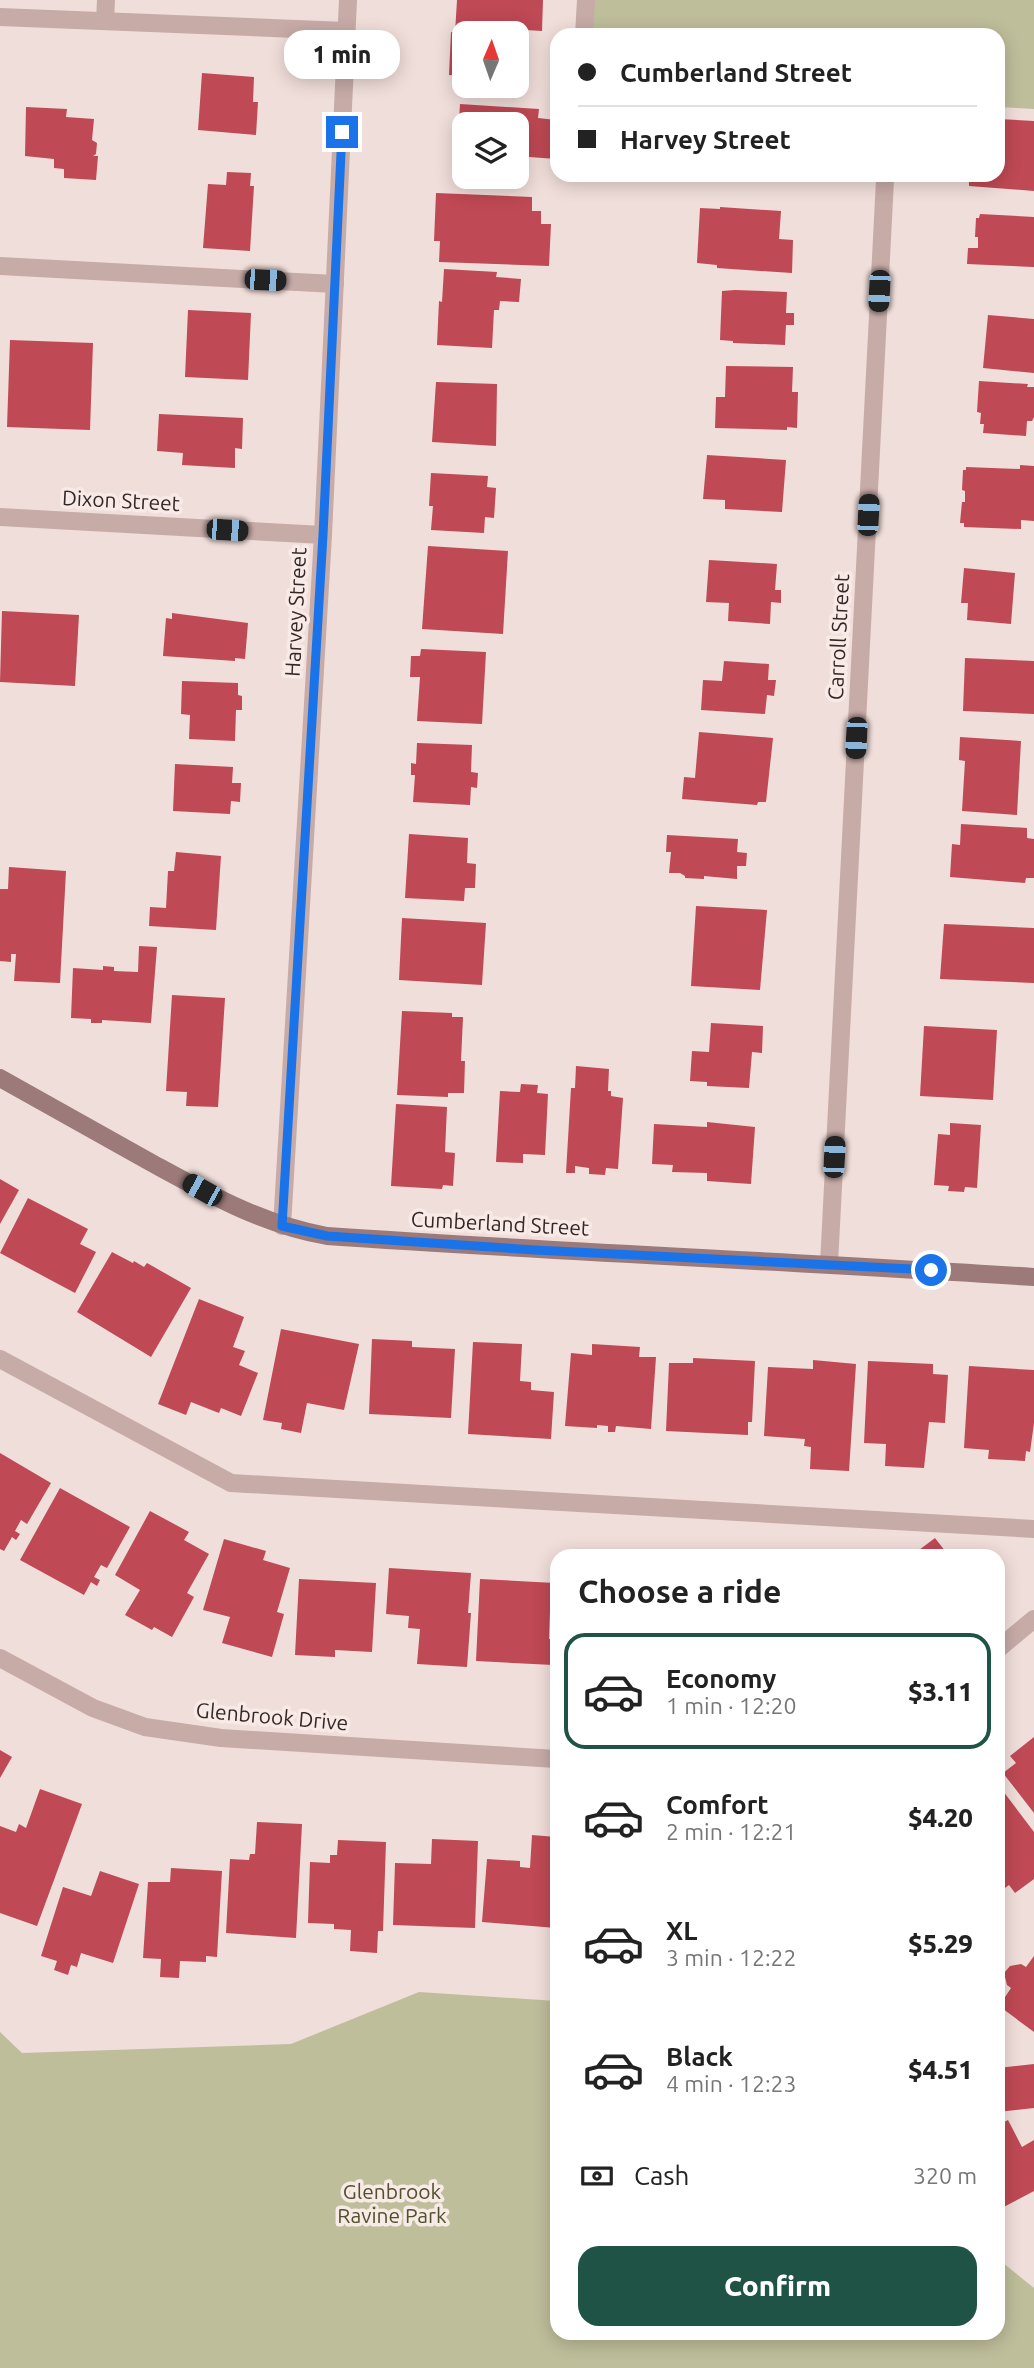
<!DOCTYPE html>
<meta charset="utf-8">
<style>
:root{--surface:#fff;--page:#f2f2f2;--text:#222;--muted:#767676;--line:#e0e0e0;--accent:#1f5345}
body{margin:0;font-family:Ubuntu,sans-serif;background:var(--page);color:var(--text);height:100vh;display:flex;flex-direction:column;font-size:26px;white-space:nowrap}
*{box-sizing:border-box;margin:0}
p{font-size:23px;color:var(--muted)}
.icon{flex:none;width:38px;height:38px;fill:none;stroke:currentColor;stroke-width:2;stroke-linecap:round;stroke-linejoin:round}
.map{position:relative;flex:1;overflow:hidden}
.panel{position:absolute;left:550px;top:1549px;width:455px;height:791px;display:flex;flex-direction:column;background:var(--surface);border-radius:21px;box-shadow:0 4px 18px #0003}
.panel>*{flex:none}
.hud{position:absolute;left:550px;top:28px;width:455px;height:154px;border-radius:21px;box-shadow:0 4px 18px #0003;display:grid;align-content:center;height:154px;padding:0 28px;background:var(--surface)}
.needle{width:46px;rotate:2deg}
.tools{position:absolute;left:452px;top:21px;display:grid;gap:14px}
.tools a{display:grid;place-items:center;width:77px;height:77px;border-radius:14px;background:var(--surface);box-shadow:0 4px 18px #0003;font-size:35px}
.end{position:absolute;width:32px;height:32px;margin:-16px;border:9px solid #1a73e8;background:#fff;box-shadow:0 0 0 4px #fff}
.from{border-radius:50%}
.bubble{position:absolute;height:49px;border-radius:21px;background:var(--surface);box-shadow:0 4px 18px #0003;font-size:23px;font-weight:800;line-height:49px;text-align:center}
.car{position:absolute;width:21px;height:42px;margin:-21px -10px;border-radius:9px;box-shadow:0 0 5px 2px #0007;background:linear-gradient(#222 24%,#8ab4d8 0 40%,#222 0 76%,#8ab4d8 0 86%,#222 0)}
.hud b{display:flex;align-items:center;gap:24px;height:66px;font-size:26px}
.hud b+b{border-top:2px solid var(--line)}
.hud i{width:18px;height:18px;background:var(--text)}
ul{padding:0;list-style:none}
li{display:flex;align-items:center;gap:21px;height:116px;margin:0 14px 10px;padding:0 14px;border:4px solid transparent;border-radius:21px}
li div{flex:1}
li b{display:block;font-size:26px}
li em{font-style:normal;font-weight:800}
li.selected{border-color:var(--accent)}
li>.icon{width:63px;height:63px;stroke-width:1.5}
h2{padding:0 28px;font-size:32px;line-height:84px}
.pay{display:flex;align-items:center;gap:18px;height:77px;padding:0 28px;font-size:26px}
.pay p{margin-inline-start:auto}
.button{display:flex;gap:14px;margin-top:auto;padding:14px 28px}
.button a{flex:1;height:80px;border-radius:21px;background:var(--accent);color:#fff;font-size:28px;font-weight:800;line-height:80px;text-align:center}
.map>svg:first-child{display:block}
.green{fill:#bebe9b}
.building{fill:#bf4954}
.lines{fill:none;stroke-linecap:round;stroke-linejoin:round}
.lane{stroke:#c7aba7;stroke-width:18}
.street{stroke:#c7aba7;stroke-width:18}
.secondary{stroke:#9b7a79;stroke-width:18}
.route{stroke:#1a73e8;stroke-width:9}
.labels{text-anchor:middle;stroke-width:7;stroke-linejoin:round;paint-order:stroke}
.street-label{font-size:21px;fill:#342727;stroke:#f8eae6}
.park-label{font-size:21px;fill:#50512c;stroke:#f8eae6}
</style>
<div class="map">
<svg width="1034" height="2368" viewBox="0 0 1034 2368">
<rect width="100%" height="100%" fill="#f0deda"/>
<!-- green -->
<g class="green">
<polygon points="586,0 1034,0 1034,109 998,107 998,35 584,35"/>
<polygon points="419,1992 556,2001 556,2333 998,2333 998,2259 1034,2288 1034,2368 0,2368 0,2032 22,2053 291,2044"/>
</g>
<!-- building -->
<g class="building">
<polygon points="457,0 543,0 542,31 509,29 508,33 464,33 464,76 449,75 451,32 455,33"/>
<polygon points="202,73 254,77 253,102 258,102 256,135 198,130"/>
<polygon points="460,104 539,109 538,118 556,120 556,159 516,156 516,124 464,124 464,152 457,151"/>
<polygon points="26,107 67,109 66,117 94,119 92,140 97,143 96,154 93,156 98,156 96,180 64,178 64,169 54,168 54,159 25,156"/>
<polygon points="998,119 1034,121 1034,191 969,186 969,175 998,175"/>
<polygon points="227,172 251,173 250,186 254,186 250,251 203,248 208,184 226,185"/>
<polygon points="766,175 800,175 800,179 766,177"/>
<polygon points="436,193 532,197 532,211 541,211 541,224 551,224 549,266 439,262 440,241 434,241"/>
<polygon points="720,207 781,211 779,239 793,240 792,273 717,268 717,265 697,263 700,208 720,209"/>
<polygon points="980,214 1034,217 1034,267 967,264 968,248 978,248 978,237 975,237 976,218 979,218"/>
<polygon points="444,269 497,272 496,277 521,279 519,302 500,301 499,310 494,310 492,348 437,345 439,301 442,302"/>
<polygon points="735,290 787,292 786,313 794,313 794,325 786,325 785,345 733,343 733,341 720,340 722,291"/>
<polygon points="188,310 251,313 248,380 185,377"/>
<polygon points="988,315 1034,319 1034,373 983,368"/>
<polygon points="10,340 93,343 90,430 7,427"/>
<polygon points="726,366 793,367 792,392 798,392 797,428 787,427 787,430 715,428 716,397 725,397"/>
<polygon points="979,381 1028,384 1027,387 1034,387 1034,417 1032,421 1027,421 1026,436 983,433 984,424 980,424 981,413 977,412"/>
<polygon points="436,382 497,384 496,446 432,442"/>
<polygon points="159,414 243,418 242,449 235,448 235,468 182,465 183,453 157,451"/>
<polygon points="707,455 786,460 782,512 725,509 725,500 703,499"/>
<polygon points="1020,465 1034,466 1034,521 1021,520 1021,529 964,527 964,523 960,523 962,502 965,502 965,491 962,490 963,470 966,470 966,467 1020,469"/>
<polygon points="431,473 488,476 487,487 496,488 494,518 485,517 484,533 431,530 433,506 429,506"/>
<polygon points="428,546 508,551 503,634 422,629"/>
<polygon points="709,560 777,564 775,590 781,590 781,603 771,602 770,624 728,621 729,603 706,602"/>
<polygon points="964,568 1015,573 1011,624 967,620 968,603 961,603"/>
<polygon points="2,611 79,615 75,686 0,682"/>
<polygon points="172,613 248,623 245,659 235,658 235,661 163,656 166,618 172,619"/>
<polygon points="421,649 486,652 482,724 417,721 420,677 410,677 411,656 420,656"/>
<polygon points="965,658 1034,661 1034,714 963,711"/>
<polygon points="724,661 769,664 768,680 776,680 774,696 767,695 765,714 701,710 703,680 722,681"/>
<polygon points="182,681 238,683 238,695 242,696 242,710 236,710 235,741 189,739 190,715 181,714"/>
<polygon points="699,732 773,738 766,802 758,802 757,805 682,799 684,777 695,778"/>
<polygon points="960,737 1021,741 1017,815 962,811 965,761 959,760"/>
<polygon points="417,743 472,745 471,772 478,773 477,788 471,787 470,805 413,802 415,775 411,775 411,763 416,764"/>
<polygon points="175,764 233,767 232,783 241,783 240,802 231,801 230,814 173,811"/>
<polygon points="961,824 1027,828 1027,838 1034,839 1034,878 1026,878 1025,883 950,877 952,844 960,845"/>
<polygon points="409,834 468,838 467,863 476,864 475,888 465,888 464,901 405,898"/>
<polygon points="667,835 738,839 737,852 747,853 746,866 737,866 737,879 704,876 704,879 685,878 685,876 680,873 669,873 671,852 666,852"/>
<polygon points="176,852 221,856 216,930 149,926 150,907 166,908 168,871 174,871"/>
<polygon points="9,867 66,871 60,983 14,981 16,954 11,954 11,962 0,961 0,889 8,889"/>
<polygon points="696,906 767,910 760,990 691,986"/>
<polygon points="402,918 486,923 482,985 399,980"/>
<polygon points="944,924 1034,928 1034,983 940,979"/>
<polygon points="139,946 157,947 151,1023 102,1020 102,1023 91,1023 91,1019 71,1018 73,968 103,970 103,966 114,967 114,971 138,972"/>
<polygon points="172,995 225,998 218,1107 186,1106 187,1092 166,1091"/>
<polygon points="402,1011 452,1013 452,1017 463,1017 461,1061 465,1061 464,1093 448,1093 448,1097 397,1095"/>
<polygon points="711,1023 763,1026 762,1053 752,1052 749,1088 707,1086 707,1082 690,1081 692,1051 709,1052"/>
<polygon points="924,1026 997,1030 993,1100 920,1096"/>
<polygon points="576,1066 609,1069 608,1091 611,1091 611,1096 623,1098 618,1169 606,1168 605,1175 589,1174 589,1168 575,1166 575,1173 566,1173 571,1088 575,1088"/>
<polygon points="521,1084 538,1085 537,1093 548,1094 545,1155 523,1154 523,1163 496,1162 500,1091 520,1092"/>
<polygon points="396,1104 447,1107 445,1152 455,1153 453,1186 443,1185 442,1189 391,1186"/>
<polygon points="707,1122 755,1127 751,1184 707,1181 707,1173 672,1172 673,1165 652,1164 654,1124 707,1127"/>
<polygon points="950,1123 981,1125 977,1188 965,1187 964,1192 948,1191 949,1186 934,1185 938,1134 950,1135"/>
<polygon points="0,1179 19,1190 0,1224"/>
<polygon points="28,1198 88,1229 80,1244 96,1252 75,1293 0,1253"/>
<polygon points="112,1252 133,1263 134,1261 144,1267 147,1263 191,1288 151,1357 77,1312"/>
<polygon points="199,1299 244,1317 233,1347 245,1351 239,1365 258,1373 241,1416 221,1408 219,1413 191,1402 186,1415 158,1404"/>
<polygon points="281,1329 359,1344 344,1410 307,1403 301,1433 281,1429 282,1423 263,1420"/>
<polygon points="372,1339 412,1341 412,1347 455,1349 451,1418 369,1414"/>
<polygon points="473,1342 522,1344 520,1381 531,1382 531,1390 554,1392 551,1439 468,1434"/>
<polygon points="592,1344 640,1347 639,1357 656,1357 651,1429 616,1426 615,1432 608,1432 608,1426 597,1425 597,1428 565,1426 571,1353 592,1355"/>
<polygon points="693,1358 755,1361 752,1422 748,1422 748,1435 666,1431 669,1363 693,1363"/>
<polygon points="813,1360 856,1364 849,1471 810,1469 811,1447 804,1446 805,1439 764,1436 768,1367 813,1369"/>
<polygon points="868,1361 933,1364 933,1374 948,1375 945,1423 929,1422 924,1468 885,1466 886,1444 864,1443"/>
<polygon points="969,1366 1034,1370 1034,1423 1030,1452 1026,1451 1025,1461 988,1459 989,1450 964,1448"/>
<polygon points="0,1453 51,1483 27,1524 21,1520 15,1531 20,1534 16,1540 12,1537 4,1551 0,1549"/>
<polygon points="60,1488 130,1527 107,1568 101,1565 94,1577 100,1580 97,1586 91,1582 84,1595 20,1560"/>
<polygon points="150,1511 189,1532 184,1540 209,1554 187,1593 194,1597 172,1637 154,1627 152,1630 125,1615 140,1590 115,1575"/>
<polygon points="935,1538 949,1556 911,1556"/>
<polygon points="224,1539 266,1551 263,1560 290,1568 277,1612 284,1614 272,1657 222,1643 230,1617 203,1610"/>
<polygon points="389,1568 471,1573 468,1613 471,1613 467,1667 417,1664 420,1629 408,1628 409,1616 386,1614"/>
<polygon points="299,1579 376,1583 372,1652 335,1650 335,1657 295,1655"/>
<polygon points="480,1579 555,1583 554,1611 550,1611 549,1639 555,1639 553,1665 476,1661"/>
<polygon points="1034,1737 1034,1813 1003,1773 1016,1763 1010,1756"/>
<polygon points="0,1750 12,1757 0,1778"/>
<polygon points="40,1789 82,1804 37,1926 0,1913 0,1826 16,1832 19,1824 26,1828"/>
<polygon points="1003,1791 1034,1832 1034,1879 1015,1893 1009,1885 998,1893 998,1795"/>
<polygon points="257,1822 302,1824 296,1938 226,1933 230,1859 249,1860 250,1854 255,1854"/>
<polygon points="532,1835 556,1837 556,1928 482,1922 487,1859 520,1861 520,1867 530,1868"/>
<polygon points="432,1839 478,1841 475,1928 393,1925 395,1863 431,1864"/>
<polygon points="338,1840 386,1842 383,1931 378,1931 377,1953 350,1951 351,1930 334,1929 334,1924 308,1923 310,1862 330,1863 330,1855 337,1855"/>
<polygon points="171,1868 222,1871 217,1957 206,1956 206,1962 180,1961 179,1978 160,1977 161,1959 143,1958 148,1882 170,1882"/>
<polygon points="100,1871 139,1884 113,1963 81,1953 77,1967 71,1965 68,1975 54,1970 57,1961 41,1956 63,1887 91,1896"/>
<polygon points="1034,1956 1034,2032 999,2006 1011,1988 1007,1985 1004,1973 1010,1966 1021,1964 1026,1967"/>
<polygon points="1034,2064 1034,2108 998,2112 998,2068"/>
<polygon points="1008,2120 1022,2147 1034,2140 1034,2191 998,2210 998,2125"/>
</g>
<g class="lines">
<!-- lane -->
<g class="lane">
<polyline points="105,21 106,0"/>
<polyline points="584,35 586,0"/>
<polyline points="0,266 335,284"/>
<polyline points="0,1359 231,1483 1034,1529"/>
</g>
<!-- street -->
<g class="street">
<polyline points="0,17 346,31"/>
<polyline points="0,517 323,535"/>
<polyline points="282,1226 323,535 348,0"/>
<polyline points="829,1264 885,180"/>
<polyline points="998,1649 1034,1619"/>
<polyline points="0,1658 93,1708 145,1727 221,1738 556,1759"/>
</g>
<!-- secondary -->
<path class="secondary" d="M0,1078C50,1106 100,1134 150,1162C207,1193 263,1225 327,1236C563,1252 799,1262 1034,1277"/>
</g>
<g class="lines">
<!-- route -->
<polyline class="route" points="342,132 323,535 282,1226 327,1236 535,1250 931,1270"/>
</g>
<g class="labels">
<!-- street labels -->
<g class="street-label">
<text transform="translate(121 501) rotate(3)" y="7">Dixon Street</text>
<text transform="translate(296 612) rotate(-87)" y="7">Harvey Street</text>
<text transform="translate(839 637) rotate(-87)" y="7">Carroll Street</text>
<text transform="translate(500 1224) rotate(3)" y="7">Cumberland Street</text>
<text transform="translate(272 1717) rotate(5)" y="7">Glenbrook Drive</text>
</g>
<!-- park labels -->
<g class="park-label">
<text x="392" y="2199">Glenbrook<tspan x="392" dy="24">Ravine Park</tspan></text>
</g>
</g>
</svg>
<div class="tools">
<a><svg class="needle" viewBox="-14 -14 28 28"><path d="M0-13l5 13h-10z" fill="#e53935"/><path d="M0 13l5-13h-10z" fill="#767676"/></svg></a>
<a><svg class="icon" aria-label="layers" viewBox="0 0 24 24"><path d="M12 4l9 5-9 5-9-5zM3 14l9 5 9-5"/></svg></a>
</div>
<i class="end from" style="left:931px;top:1270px"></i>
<i class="end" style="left:342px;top:132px"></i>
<div class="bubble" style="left:284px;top:30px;width:116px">1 min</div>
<i class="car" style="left:265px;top:280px;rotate:93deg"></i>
<i class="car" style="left:879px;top:291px;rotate:183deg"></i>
<i class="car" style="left:868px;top:515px;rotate:3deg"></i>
<i class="car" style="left:227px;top:530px;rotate:94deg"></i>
<i class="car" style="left:856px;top:738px;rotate:183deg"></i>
<i class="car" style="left:834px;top:1157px;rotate:3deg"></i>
<i class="car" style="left:202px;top:1190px;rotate:299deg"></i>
<div class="hud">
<b><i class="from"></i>Cumberland Street</b>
<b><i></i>Harvey Street</b>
</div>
<section class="panel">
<h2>Choose a ride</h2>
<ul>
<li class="selected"><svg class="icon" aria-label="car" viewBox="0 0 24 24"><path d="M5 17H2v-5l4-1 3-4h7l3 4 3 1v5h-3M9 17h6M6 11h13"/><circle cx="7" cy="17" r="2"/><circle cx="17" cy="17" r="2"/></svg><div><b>Economy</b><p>1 min · 12:20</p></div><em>$3.11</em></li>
<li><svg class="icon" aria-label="car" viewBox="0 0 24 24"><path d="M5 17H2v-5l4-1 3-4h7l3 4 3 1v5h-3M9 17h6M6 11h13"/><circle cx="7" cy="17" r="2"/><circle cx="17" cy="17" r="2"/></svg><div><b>Comfort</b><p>2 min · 12:21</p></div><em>$4.20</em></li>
<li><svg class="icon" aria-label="car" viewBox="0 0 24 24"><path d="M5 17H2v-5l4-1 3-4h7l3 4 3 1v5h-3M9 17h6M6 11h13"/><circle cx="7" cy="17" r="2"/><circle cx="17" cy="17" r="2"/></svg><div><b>XL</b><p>3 min · 12:22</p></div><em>$5.29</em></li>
<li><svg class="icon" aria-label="car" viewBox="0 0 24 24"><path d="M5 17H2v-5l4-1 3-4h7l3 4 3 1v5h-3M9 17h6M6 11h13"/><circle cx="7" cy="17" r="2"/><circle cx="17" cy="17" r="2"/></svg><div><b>Black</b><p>4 min · 12:23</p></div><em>$4.51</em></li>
</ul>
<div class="pay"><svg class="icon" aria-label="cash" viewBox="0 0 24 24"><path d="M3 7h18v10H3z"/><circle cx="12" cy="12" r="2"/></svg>Cash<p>320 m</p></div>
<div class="button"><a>Confirm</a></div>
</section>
</div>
